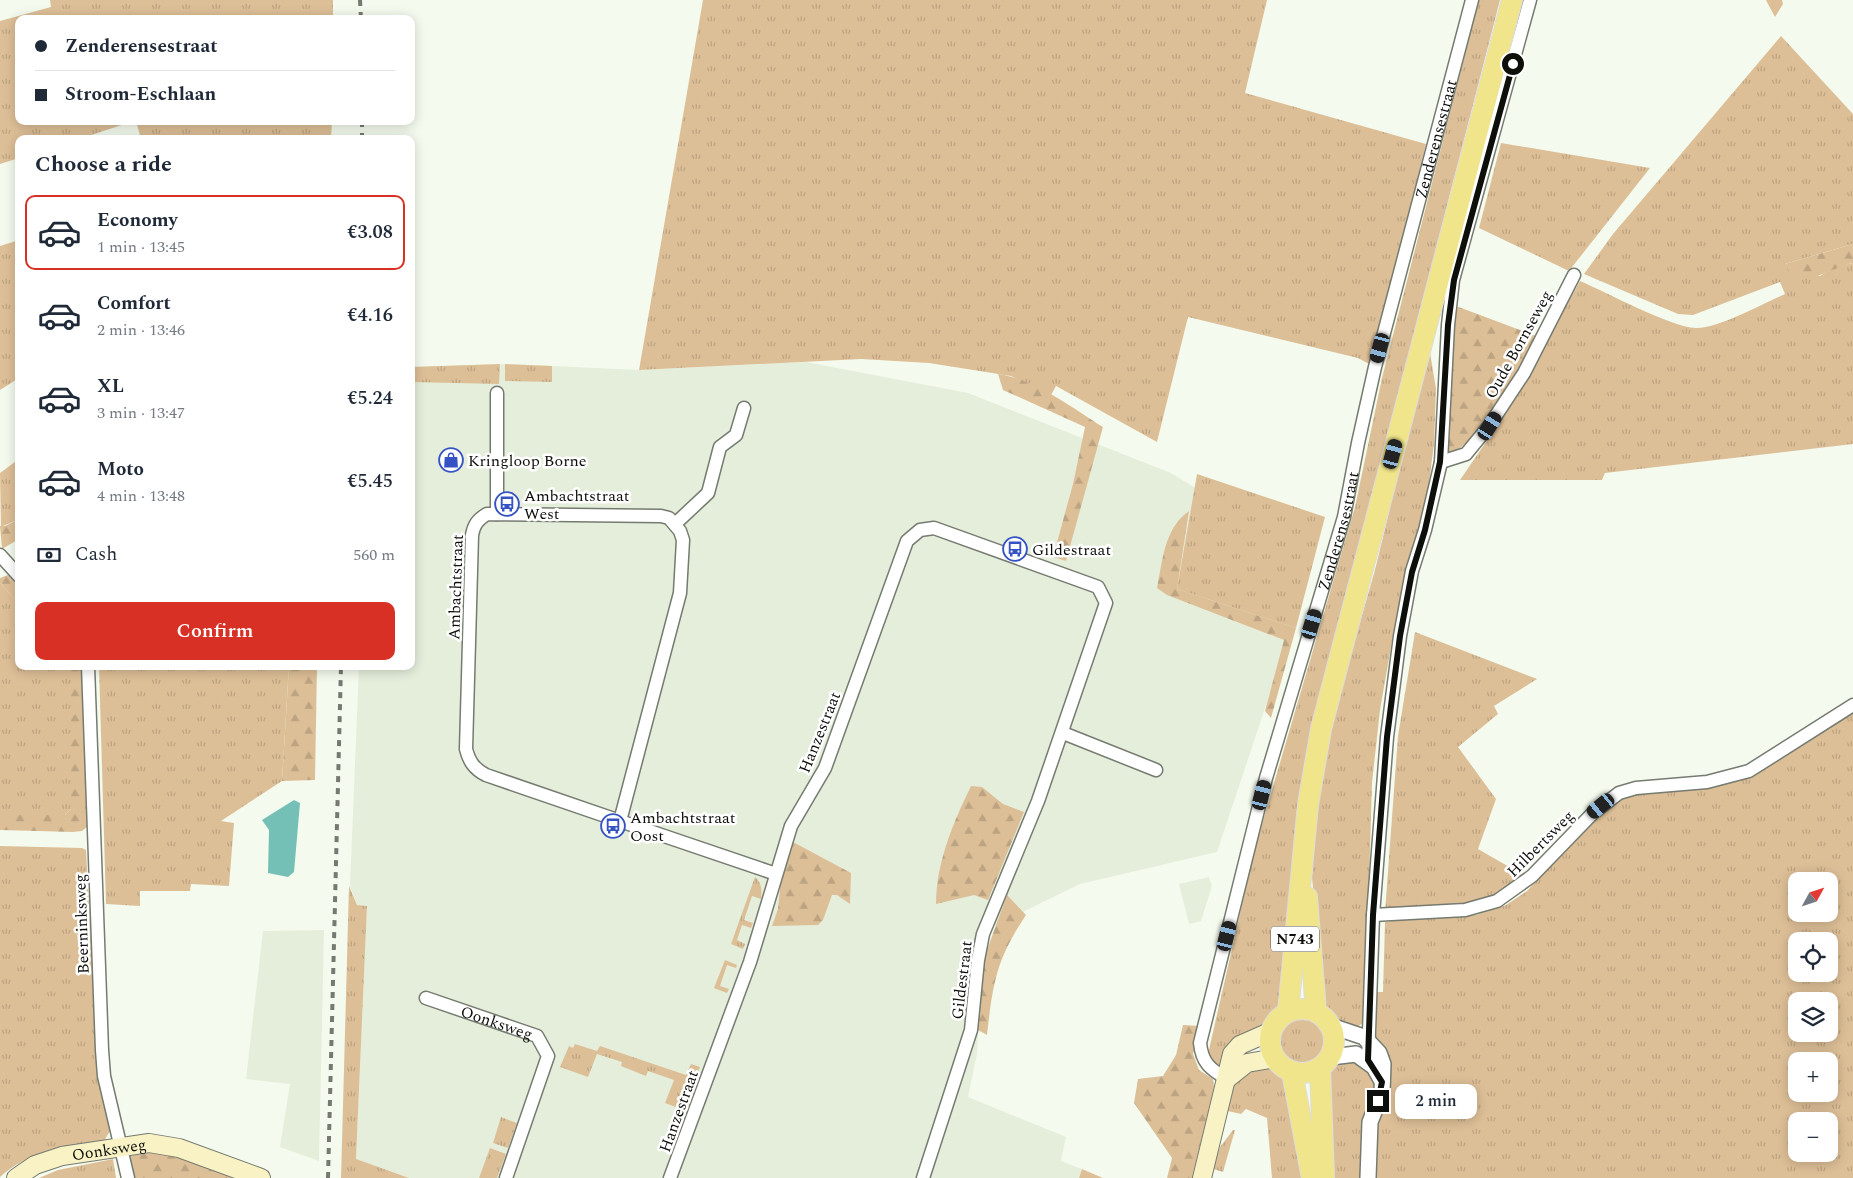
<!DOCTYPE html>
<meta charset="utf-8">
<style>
:root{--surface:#fff;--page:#f2f2f3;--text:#1f2937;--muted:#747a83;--line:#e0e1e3;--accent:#d93025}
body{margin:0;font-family:Spectral,serif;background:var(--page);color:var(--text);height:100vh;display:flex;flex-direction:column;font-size:19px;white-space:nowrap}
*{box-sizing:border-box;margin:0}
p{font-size:16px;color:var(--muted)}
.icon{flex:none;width:28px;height:28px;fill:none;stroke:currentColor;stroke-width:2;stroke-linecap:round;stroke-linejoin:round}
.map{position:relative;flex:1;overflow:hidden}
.details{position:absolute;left:15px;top:135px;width:400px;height:535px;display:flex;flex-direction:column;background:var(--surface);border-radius:10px;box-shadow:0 2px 12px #0003}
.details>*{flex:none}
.hud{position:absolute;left:15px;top:15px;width:400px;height:110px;border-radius:10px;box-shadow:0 2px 12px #0003;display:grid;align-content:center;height:110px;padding:0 20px;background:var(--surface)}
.needle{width:32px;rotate:50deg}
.controls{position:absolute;left:1788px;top:872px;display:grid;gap:10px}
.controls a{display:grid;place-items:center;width:50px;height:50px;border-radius:10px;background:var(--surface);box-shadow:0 2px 12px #0003;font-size:25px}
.end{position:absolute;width:22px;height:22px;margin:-11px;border:6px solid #0d0f0b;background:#fff;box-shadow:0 0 0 2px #fff}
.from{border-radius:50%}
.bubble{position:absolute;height:35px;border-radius:10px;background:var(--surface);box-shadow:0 2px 12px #0003;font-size:16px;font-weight:600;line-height:35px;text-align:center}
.car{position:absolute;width:15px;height:30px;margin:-15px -8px;border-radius:6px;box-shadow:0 0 4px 1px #0007;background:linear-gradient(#222 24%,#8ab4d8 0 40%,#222 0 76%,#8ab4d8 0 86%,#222 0)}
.hud b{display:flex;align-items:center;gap:18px;height:48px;font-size:19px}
.hud b+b{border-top:1px solid var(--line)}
.hud i{width:12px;height:12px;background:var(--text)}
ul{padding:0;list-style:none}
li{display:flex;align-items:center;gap:15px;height:75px;margin:0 10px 8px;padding:0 10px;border:2px solid transparent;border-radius:10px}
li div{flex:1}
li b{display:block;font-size:19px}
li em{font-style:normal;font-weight:600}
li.current{border-color:var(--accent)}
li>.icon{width:45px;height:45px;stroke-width:1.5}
h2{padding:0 20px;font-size:22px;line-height:60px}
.pay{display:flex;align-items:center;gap:12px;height:55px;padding:0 20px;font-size:19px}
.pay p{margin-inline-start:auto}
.cta{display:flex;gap:10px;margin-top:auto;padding:10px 20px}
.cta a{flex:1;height:58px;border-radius:10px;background:var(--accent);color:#fff;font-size:20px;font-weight:600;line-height:58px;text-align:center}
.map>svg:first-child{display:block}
.built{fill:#e5eedb}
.grass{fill:url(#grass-tufts);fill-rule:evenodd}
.forest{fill:url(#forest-firs)}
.water{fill:#74c0b6}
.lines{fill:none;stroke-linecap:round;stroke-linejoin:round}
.minor-casing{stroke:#757b70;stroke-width:15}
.tertiary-casing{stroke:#757b70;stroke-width:18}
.secondary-casing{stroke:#757b70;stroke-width:20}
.primary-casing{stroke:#ddd;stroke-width:22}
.minor{stroke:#fff;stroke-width:12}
.tertiary{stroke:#fff;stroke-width:15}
.secondary{stroke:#f8f2c5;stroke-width:18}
.primary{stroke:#f0e58b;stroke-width:20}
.rail{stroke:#757971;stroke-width:4;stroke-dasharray:6 6;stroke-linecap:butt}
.route{stroke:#0d0f0b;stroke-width:6}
.labels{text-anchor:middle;stroke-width:5;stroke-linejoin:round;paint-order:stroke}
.shield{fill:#fff;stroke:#565754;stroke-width:1}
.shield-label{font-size:15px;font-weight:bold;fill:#0d0f0b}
.street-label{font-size:16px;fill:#0d0f0b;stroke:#fff}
.poi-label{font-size:16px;fill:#0d0f0b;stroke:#fff;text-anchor:start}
</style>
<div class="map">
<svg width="1853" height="1178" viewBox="0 0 1853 1178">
<defs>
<pattern id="grass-tufts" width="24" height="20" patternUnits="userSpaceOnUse" patternTransform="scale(1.25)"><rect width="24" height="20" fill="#ddbf97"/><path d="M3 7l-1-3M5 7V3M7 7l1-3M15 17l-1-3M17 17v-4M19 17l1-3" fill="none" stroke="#bca381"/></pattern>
<pattern id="forest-firs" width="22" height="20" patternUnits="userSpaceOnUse" patternTransform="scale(1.25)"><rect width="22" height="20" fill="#ddbf97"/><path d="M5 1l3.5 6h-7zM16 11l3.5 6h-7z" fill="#bca381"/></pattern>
</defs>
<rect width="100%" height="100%" fill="#f4fbee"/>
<!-- built -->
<g class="built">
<polygon points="806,362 968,393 1171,473 1286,544 1310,574 1217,852 1080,884 984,931 977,1054 968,1097 1066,1137 1061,1161 1082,1169 1079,1178 352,1178 356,1159 367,906 357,905 350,886 359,666 411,666 411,367 510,364 639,370"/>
<polygon points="1209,877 1212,886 1201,921 1189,924 1179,884"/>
<polygon points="324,930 319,1161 280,1147 290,1084 246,1079 263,931"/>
</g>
<!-- grass -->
<g class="grass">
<polygon points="50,0 333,0 333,19 19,19 19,121 134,121 79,139 19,139 19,158 0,164 0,21 51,7"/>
<polygon points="703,0 1267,0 1245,93 1426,144 1394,275 1369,364 1358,358 1188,317 1157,442 1056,386 1051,395 1011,376 929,363 861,359 639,370"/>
<path d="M1479,0H1500L1331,657L1282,1008L1268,1024L1222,1065C1214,1064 1211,1061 1208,1054L1255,848L1355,507L1382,378Z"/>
<path d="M1781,36L1853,114V244L1785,264L1820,276L1835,267L1853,263V444L1605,473L1602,480H1460L1505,414L1580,281C1606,292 1670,327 1696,328C1717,329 1764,303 1785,294L1780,282L1693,315L1678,314L1584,274L1613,234Z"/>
<polygon points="136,121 332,121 331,139 141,139"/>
<polygon points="1501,143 1650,168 1569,271 1479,228"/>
<polygon points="19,240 19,378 0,390 0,246"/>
<path d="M1429,346L1436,389L1434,444L1428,491L1403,583L1392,641L1380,710L1372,783L1365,1020C1354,1036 1336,1021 1326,1011L1312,878L1318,787L1340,692L1375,570Z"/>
<polygon points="500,364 499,384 411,382 411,367"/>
<polygon points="505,364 552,366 552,382 505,381"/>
<polygon points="19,459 19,519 1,527 0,473"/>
<polygon points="1197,474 1325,517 1296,628 1177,589"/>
<polygon points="0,583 19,604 19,666 71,666 71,809 65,815 0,815"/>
<polygon points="1415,632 1537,679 1494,706 1498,714 1458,747 1496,799 1478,849 1525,876 1487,902 1385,912 1398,736"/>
<polygon points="99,666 289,666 282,781 221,821 234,823 229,886 191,884 190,891 140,891 140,906 106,904"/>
<path d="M1853,713V1178H1374V1132L1390,1078L1389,1068L1376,1043L1377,992H1383L1385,922L1423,917L1476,915L1506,905L1527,891L1557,858L1611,805L1627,795L1740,781ZM1796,881H1829V914H1796ZM1796,941H1829V974H1796ZM1796,1001H1829V1034H1796ZM1796,1061H1829V1094H1796ZM1796,1121H1829V1154H1796Z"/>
<path d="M0,846L82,848L86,850L97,1052L110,1131L104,1141C68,1147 28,1151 0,1177Z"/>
<path d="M755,877C762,883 762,890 761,899L752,896L744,920L753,923L751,928L742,925L737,940L745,944L743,949L731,944Z"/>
<polygon points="349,886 357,905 367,906 356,1159 409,1178 341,1178"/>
<polygon points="725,960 737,965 736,968 727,965 720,986 729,989 727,993 714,988"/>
<circle cx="1302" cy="1040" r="25"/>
<polygon points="575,1044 597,1051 600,1046 686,1075 691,1064 700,1067 684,1110 665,1103 674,1080 648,1071 646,1076 621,1066 622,1062 597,1054 588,1077 560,1067 569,1046 573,1048"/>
<polygon points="1355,1058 1376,1079 1377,1090 1362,1178 1328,1178 1328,1068 1331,1064"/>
<polygon points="1274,1067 1284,1074 1309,1178 1272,1178 1267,1118 1246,1109 1241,1114 1228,1111 1235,1082 1242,1072"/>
<polygon points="501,1117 517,1123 508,1148 493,1143"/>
<polygon points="1233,1130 1235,1130 1223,1172 1213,1169 1220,1147"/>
<polygon points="490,1148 506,1154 497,1178 479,1178"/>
<polygon points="113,1159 116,1178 39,1178 58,1170"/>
</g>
<!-- forest -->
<g class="forest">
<polygon points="1766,0 1782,0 1783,4 1775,17"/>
<path d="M1853,244V263C1830,267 1798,295 1785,264Z"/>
<path d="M1456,306L1536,336C1516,374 1488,430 1452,454L1447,452V397Z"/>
<path d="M998,374C1035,379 1071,407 1103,427L1066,561L1053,557L1073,484L1085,427L1003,390Z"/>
<path d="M1189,511L1177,589L1296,628L1271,718L1265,711L1284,640L1167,595L1157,588C1163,559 1164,529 1189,511Z"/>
<polygon points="19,519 19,539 2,549 0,526 5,526"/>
<polygon points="8,575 19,587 19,604 0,583 0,578"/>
<polygon points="71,666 83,666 87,827 82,831 73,832 0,830 0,815 65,815 71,809"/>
<polygon points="289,666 317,666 315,780 282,781"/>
<path d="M971,786L982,787L1003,804L1024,812L988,900L974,895L936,904C936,863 953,823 971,786Z"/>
<polygon points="793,842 851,873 850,904 837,895 832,895 823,920 818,925 772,926 778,909 781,879"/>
<path d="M1007,895L1026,915C996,960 993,983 987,1035L978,1030L983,961Z"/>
<polygon points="1183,1025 1200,1026 1193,1054 1199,1070 1213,1079 1214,1087 1192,1178 1167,1178 1172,1158 1134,1103 1138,1079 1163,1076 1176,1055"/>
<polygon points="165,1151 246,1178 135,1178 129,1156"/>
<polygon points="1082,1169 1103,1178 1079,1178"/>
</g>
<!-- water -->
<polygon class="water" points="294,800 300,803 294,872 288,877 268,873 269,830 262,820"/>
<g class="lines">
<!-- minor casing -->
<g class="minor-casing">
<g id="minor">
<polyline points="497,393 497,514"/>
<polyline points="1441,462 1466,454 1489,426 1524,373 1574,275"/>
<path d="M487,514L661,516L669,518L680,531L683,540L680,593L620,821L486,775C474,769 469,761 466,749L472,535C474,525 477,520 487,514Z"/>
<polyline points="675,524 708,493 720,447 736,435 744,408"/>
<polyline points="0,555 19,576"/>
<polyline points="88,666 102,1050 104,1076 128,1178"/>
<polyline points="1063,733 1156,770"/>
<polyline points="620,821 776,874"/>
<polyline points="1373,915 1465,910 1497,901 1532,876 1593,813 1619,793 1636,788 1707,782 1749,771 1853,705"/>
<path id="s1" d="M426,998L537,1036L548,1056L506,1178"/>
<polyline points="1368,1061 1373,915 1387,737 1400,636 1412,571 1425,530 1441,462 1448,325 1453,280 1530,0"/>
<path id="s2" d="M1227,1079C1210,1069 1202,1063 1200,1043L1266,778L1344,517L1358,443L1375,367L1472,0"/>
<polyline points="670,1178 750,962 791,826 825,768 907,541 920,530 934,528 1098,587 1106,603 1038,801 983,934 978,960 971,1030 923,1178"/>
</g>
</g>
<!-- tertiary casing -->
<g class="tertiary-casing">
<g id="tertiary">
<polyline points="1331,1026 1364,1037 1379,1053 1383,1064 1382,1092 1370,1122 1368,1178"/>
<polyline points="1331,1057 1356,1054 1374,1067 1382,1081"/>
</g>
</g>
<!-- secondary casing -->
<g class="secondary-casing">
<g id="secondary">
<polyline points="1227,1079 1247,1063 1275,1058"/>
<path id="s3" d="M16,1178L35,1165L62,1156L149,1143L179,1148L261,1178"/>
<polyline points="1202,1178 1232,1054 1240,1045 1272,1031"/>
</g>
</g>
<!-- primary casing -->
<g class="primary-casing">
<g id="primary">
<polyline points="1307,897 1316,1012"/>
<circle cx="1302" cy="1041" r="32"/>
<polyline points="1288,1012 1308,805 1321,729 1512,0"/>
<polyline points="1320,1068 1324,1178"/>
<polyline points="1292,1072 1312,1178"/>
</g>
</g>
<!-- minor -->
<use href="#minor" class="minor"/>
<!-- tertiary -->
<use href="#tertiary" class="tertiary"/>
<!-- secondary -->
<use href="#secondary" class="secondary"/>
<!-- primary -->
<use href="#primary" class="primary"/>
<!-- rail -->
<g class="rail">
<polyline points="360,0 361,19"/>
<polyline points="362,139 362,121"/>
<polyline points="328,1178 341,666"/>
</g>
</g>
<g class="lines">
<!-- route -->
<polyline class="route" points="1378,1101 1382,1082 1368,1060 1373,915 1387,737 1400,636 1412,572 1425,530 1440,462 1448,325 1454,280 1513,64"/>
</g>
<!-- icons -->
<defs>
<g id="shop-ring" transform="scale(1.25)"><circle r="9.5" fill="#fff" stroke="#3653c4" stroke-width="1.5"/><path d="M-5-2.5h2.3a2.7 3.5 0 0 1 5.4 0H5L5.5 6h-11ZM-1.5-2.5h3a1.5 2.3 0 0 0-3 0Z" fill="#3653c4"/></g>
<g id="bus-ring" transform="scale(1.25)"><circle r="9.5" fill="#fff" stroke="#3653c4" stroke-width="1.5"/><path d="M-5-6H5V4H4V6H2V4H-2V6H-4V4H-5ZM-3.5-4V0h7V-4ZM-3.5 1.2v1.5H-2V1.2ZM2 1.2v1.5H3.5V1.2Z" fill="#3653c4"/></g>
</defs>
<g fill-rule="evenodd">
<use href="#shop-ring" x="451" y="460"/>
<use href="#bus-ring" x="507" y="504"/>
<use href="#bus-ring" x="1015" y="549"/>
<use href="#bus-ring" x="613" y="826"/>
</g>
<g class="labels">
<!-- shield labels -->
<rect class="shield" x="1271" y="926.5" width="48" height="25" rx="4"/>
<g class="shield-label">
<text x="1295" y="944">N743</text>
</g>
<!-- street labels -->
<g class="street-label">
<text dy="6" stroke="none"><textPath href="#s2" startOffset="982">Zenderensestraat</textPath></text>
<text transform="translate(1518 344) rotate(-61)" y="6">Oude Bornseweg</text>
<text dy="6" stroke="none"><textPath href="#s2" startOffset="578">Zenderensestraat</textPath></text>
<text transform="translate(455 587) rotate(-88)" y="6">Ambachtstraat</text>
<text transform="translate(819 732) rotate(-68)" y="6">Hanzestraat</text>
<text transform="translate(1540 843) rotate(-45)" y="6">Hilbertsweg</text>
<text transform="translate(81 924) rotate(-92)" y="6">Beerninksweg</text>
<text transform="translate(961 980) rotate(-83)" y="6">Gildestraat</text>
<text dy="6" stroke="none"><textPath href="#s1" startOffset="75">Oonksweg</textPath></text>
<text transform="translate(678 1111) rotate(-70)" y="6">Hanzestraat</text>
<text dy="6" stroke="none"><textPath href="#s3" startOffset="99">Oonksweg</textPath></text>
</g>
<!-- poi labels -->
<g class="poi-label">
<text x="468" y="466">Kringloop Borne</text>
<text x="524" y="501">Ambachtstraat<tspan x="524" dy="18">West</tspan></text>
<text x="1032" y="555">Gildestraat</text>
<text x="630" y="823">Ambachtstraat<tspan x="630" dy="18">Oost</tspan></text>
</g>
</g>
</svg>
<div class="controls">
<a><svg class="needle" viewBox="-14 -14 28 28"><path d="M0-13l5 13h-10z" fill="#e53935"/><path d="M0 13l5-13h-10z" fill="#747a83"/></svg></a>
<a><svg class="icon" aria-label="locate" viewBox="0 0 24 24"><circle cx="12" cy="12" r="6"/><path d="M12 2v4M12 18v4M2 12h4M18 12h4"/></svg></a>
<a><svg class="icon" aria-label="layers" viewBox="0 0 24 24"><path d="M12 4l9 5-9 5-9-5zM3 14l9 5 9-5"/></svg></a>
<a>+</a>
<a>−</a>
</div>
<i class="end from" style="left:1513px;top:64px"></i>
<i class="end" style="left:1378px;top:1101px"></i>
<div class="bubble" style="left:1395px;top:1084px;width:82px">2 min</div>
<i class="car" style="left:1380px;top:348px;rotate:195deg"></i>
<i class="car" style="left:1490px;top:426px;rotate:32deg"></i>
<i class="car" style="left:1393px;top:454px;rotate:15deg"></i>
<i class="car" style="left:1312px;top:624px;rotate:17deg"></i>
<i class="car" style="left:1262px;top:795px;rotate:14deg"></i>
<i class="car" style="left:1601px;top:806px;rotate:231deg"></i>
<i class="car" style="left:1227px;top:936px;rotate:14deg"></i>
<div class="hud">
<b><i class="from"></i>Zenderensestraat</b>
<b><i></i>Stroom-Eschlaan</b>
</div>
<section class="details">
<h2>Choose a ride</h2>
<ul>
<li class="current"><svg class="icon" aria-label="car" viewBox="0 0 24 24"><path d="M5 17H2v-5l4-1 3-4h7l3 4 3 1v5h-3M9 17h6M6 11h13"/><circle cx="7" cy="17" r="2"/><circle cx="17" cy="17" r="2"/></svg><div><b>Economy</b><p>1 min · 13:45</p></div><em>€3.08</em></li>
<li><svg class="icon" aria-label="car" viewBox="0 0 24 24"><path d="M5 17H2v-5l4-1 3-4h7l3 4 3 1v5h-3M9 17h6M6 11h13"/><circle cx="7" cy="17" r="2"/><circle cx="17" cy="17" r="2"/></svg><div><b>Comfort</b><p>2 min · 13:46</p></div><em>€4.16</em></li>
<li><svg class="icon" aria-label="car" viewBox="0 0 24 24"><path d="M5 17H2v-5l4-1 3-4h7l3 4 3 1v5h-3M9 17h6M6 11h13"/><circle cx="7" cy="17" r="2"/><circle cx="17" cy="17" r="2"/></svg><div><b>XL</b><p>3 min · 13:47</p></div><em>€5.24</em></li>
<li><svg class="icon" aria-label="car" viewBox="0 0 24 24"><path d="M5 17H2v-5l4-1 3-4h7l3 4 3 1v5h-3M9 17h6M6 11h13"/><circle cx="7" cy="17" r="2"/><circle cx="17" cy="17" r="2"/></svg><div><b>Moto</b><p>4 min · 13:48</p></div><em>€5.45</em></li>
</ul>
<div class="pay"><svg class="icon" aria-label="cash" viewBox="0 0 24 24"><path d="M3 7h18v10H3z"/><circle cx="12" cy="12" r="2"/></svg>Cash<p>560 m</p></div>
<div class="cta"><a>Confirm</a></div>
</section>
</div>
